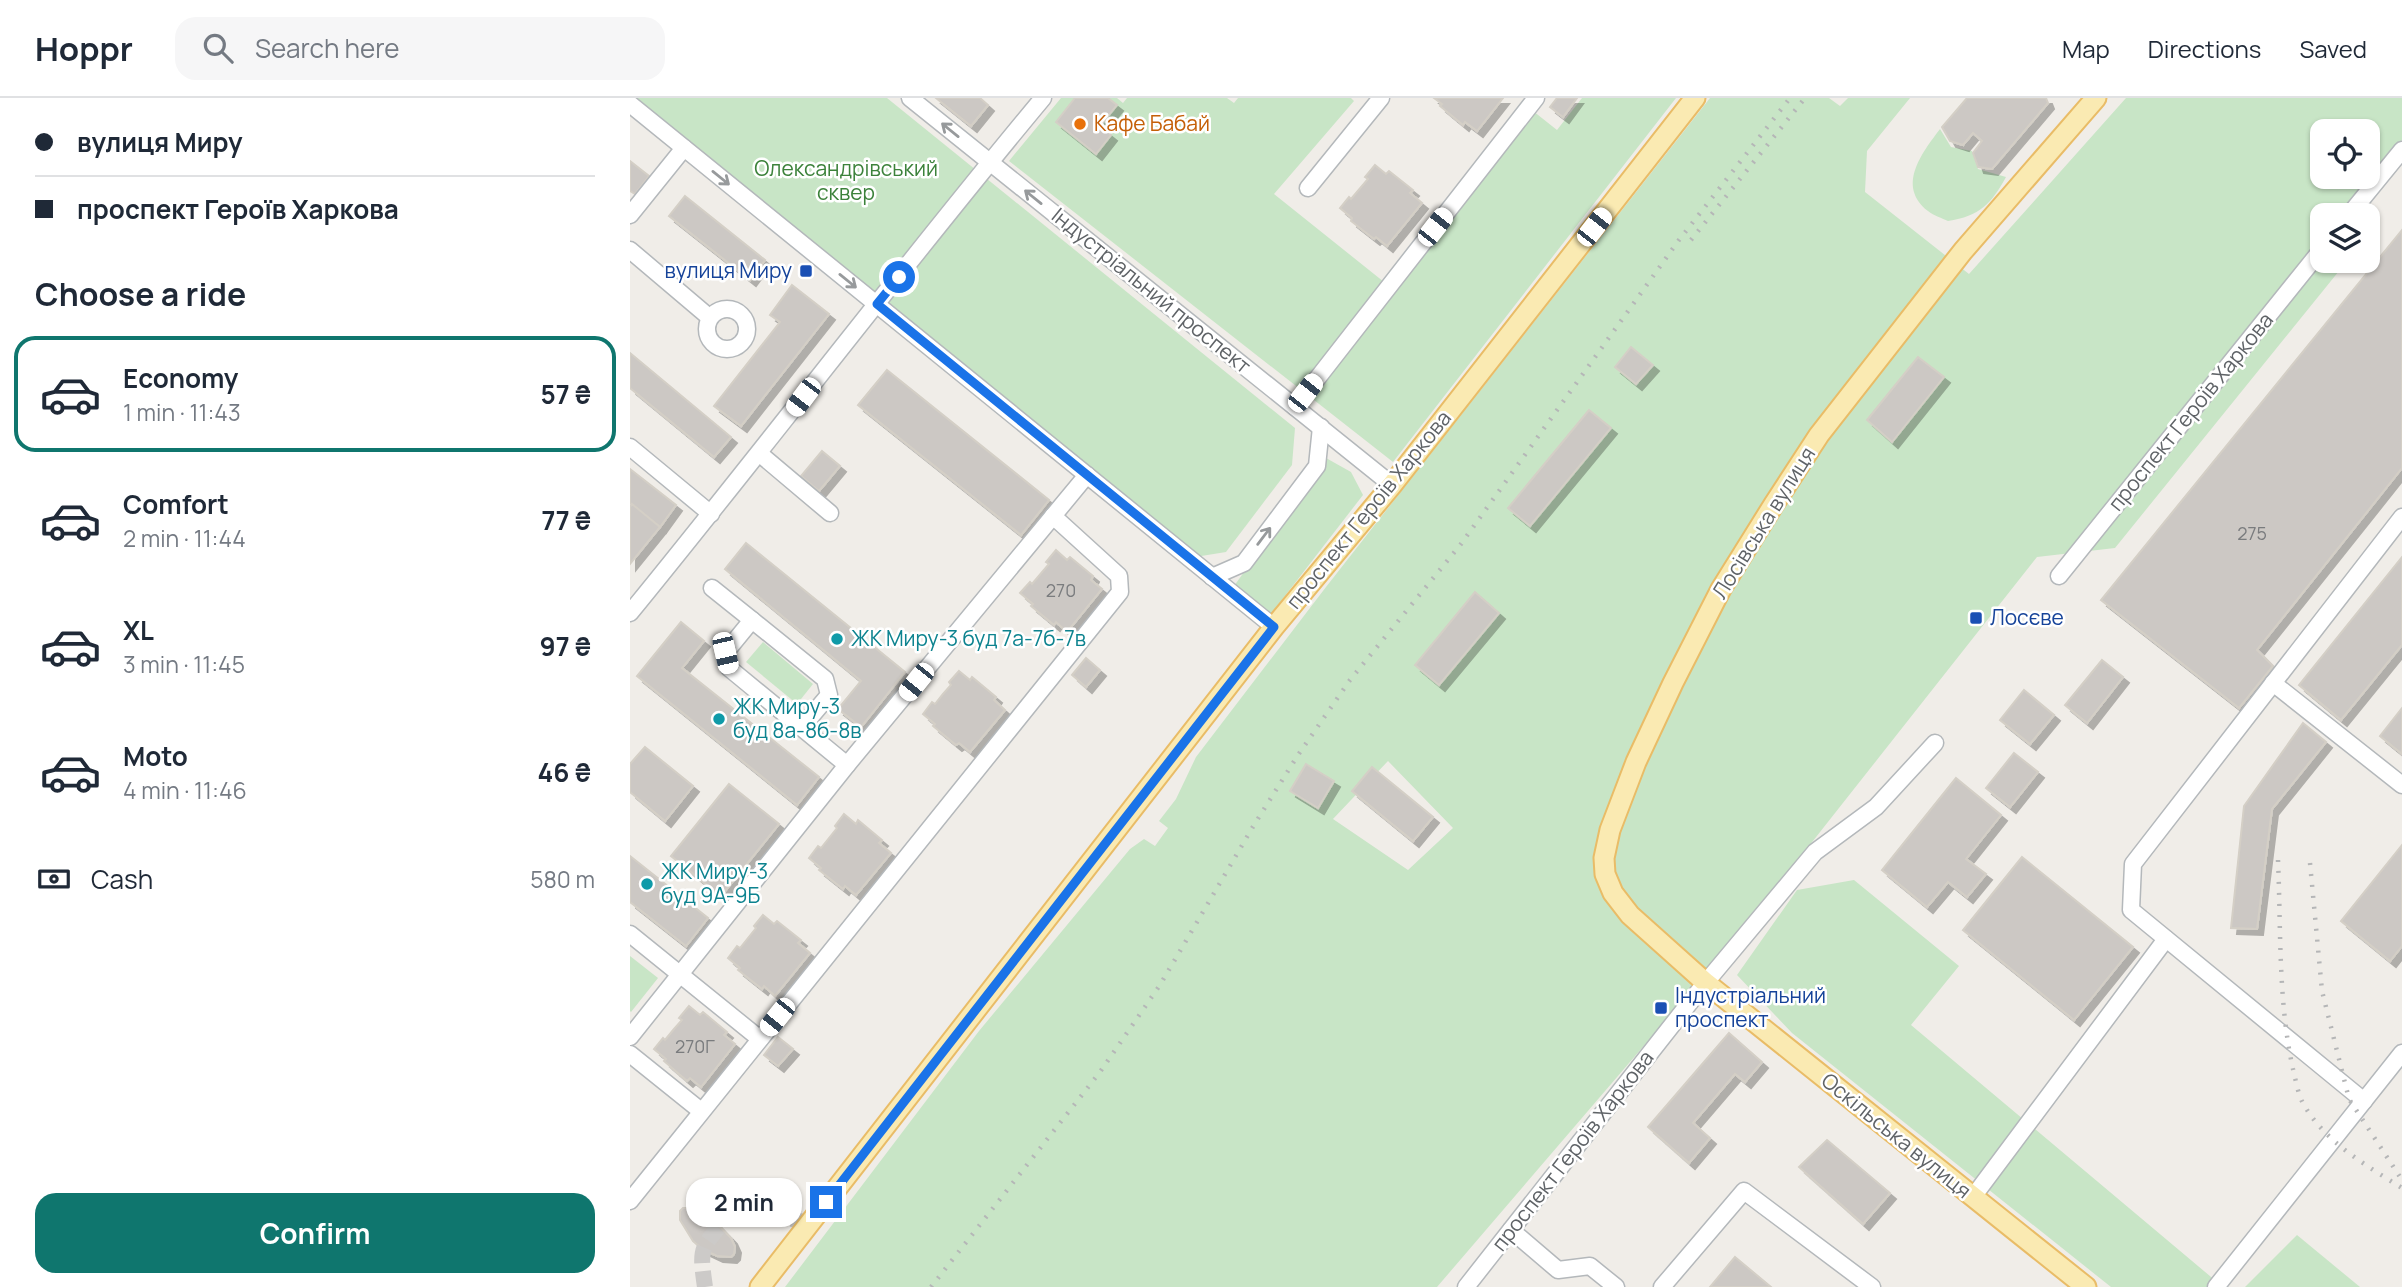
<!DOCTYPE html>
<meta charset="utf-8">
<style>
:root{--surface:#fff;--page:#f6f6f7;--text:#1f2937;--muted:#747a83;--line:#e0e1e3;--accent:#0f766e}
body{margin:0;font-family:Manrope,sans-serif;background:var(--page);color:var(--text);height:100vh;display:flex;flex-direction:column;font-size:26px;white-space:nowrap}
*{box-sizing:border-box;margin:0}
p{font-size:23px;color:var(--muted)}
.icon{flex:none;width:38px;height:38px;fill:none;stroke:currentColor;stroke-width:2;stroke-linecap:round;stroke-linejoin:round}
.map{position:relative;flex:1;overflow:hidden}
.panel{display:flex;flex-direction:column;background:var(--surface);width:630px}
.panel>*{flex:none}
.guide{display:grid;align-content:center;height:154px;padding:0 35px;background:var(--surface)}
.buttons{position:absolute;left:1680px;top:21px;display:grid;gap:14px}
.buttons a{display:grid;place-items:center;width:70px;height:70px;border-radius:14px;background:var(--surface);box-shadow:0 2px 5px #0004;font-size:35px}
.end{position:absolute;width:32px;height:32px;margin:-16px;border:9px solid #1a73e8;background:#fff;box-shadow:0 0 0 4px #fff}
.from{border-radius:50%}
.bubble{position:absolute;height:49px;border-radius:21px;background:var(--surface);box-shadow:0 2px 5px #0004;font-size:23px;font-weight:700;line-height:49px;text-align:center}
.car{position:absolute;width:21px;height:42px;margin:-21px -10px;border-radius:9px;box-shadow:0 0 5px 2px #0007;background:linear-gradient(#fff 24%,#345 0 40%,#fff 0 76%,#345 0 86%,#fff 0)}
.guide b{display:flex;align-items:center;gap:24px;height:66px;font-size:26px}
.guide b+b{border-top:2px solid var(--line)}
.guide i{width:18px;height:18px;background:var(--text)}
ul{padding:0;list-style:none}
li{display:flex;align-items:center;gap:21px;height:116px;margin:0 14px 10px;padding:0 21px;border:4px solid transparent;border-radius:21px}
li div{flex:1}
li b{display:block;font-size:26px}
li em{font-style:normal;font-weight:700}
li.selected{border-color:var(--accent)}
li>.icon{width:63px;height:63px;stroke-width:1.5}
h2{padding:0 35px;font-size:32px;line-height:84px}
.pay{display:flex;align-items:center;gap:18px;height:77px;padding:0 35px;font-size:26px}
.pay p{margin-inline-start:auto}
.button{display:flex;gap:14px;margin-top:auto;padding:14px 35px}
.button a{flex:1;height:80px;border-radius:21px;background:var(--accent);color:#fff;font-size:28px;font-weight:700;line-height:80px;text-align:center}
header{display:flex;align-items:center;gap:42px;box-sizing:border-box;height:98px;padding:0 35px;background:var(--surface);border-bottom:2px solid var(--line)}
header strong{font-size:33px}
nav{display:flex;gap:38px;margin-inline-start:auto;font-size:24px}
.search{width:490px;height:63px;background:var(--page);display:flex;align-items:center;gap:18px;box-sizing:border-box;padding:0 24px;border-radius:21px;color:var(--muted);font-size:26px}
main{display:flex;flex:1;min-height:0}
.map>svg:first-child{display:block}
.green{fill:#c8e5c6;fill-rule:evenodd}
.building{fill:#ccc8c4;stroke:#d4cfc6;stroke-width:2;filter:url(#shadow)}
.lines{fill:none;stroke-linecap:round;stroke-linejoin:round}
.minor-tunnel{stroke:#cccac8;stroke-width:16;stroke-dasharray:16 8;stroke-linecap:butt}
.minor-casing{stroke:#b4b8bb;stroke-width:19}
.major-casing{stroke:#e9bc67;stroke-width:23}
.minor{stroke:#fff;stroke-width:16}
.major{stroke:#faeab2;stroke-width:19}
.rail{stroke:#b5b6b7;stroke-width:4.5;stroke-dasharray:2 9;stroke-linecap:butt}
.oneway{stroke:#979a9c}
.route{stroke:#1a73e8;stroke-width:9}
.food-dot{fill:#e8710a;stroke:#fff;stroke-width:2.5}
.transit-dot{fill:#1a4fb4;stroke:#fff;stroke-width:2.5}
.culture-dot{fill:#0f9aa8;stroke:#fff;stroke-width:2.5}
.labels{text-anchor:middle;stroke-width:5;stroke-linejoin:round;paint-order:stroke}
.number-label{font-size:18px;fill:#7a7c7e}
.food-label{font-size:21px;fill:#c56008;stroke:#fff;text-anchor:start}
.park-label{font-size:21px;fill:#3c823b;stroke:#fff}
.transit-label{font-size:21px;fill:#164399;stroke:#fff;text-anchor:start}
.street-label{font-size:21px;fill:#5f6367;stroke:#fff}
.culture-label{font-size:21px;fill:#0d838f;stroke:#fff;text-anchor:start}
</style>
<header>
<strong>Hoppr</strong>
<div class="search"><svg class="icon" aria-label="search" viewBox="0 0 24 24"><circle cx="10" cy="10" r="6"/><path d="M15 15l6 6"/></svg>Search here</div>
<nav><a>Map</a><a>Directions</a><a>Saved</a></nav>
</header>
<main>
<section class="panel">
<div class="guide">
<b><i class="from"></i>вулиця Миру</b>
<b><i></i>проспект Героїв Харкова</b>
</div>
<h2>Choose a ride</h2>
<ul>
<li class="selected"><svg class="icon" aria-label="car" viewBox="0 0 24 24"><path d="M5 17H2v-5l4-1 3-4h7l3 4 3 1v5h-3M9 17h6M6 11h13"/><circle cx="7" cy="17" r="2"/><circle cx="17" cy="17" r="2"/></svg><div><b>Economy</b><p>1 min · 11:43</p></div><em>57 ₴</em></li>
<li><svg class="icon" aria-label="car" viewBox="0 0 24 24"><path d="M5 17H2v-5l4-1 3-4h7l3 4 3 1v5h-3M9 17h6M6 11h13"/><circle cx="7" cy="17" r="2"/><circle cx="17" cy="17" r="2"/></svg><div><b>Comfort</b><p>2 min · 11:44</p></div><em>77 ₴</em></li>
<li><svg class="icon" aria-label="car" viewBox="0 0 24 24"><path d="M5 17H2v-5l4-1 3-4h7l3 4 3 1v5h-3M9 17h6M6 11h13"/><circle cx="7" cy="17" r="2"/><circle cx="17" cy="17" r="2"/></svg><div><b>XL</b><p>3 min · 11:45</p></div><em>97 ₴</em></li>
<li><svg class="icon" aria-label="car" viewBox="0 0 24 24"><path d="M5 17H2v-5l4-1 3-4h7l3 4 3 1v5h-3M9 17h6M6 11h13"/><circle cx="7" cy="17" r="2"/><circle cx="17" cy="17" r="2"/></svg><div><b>Moto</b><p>4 min · 11:46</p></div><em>46 ₴</em></li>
</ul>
<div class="pay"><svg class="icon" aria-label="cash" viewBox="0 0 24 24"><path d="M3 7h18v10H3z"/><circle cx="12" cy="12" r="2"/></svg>Cash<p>580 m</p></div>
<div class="button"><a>Confirm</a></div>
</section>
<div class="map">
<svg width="1772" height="1189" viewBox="0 0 1772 1189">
<defs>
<filter id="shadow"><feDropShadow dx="6" dy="6" stdDeviation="0" flood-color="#0004"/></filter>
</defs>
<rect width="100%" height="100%" fill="#f0ede8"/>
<!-- green -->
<g class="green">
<polygon points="0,0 257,0 665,330 662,367 596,454 559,460"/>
<polygon points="431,0 445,0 427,24 470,28 478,0 487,0 493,5 497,0 597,0 604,5 608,0 721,0 724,3 644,96 759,188 898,9 927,32 952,0 1046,0 763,364 379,63"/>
<path d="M1080,0H1199L1210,8L1218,0H1280L1237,53L1235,94L1339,176L1496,0H1772V42L1760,56L1733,117H1692V163H1713L1709,173L1485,450L1407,459L1108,838L807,1189H155L349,933L500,751L514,741L525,748L538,730L529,723L546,701L566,659L696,489ZM1692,33H1738V79H1692ZM758,663L823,730L778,772L703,721Z"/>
<path d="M1310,31L1321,49L1342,53L1348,71L1376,79C1361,106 1350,118 1318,123C1312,120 1304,118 1298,113C1266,88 1292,55 1310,31Z"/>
<polygon points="696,360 721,374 733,397 641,516 604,488"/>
<polygon points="133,544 183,586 167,606 116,564"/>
<polygon points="1224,782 1329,868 1281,927 1593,1189 1481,1189 1162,935 1107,877 1167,792"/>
<polygon points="0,858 28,880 1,914 0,913"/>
<polygon points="1667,1137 1730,1189 1615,1189"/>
</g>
<!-- building -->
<g class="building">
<polygon points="306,0 350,0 358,7 341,28"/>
<polygon points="445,0 478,0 487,7 470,28 481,37 466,56 426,24"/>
<polygon points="804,0 873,0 847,33 835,24 833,27 810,8 812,6"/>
<polygon points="927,0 947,0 933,19 920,9"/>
<polygon points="1337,0 1416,0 1418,5 1362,71 1348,69 1343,55 1352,43 1343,35 1333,47 1320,43 1312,29"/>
<polygon points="0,63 19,78 5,96 0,93"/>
<polygon points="745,67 756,76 759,73 783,92 780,95 792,105 757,148 746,139 744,141 721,123 722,120 710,110 719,99 721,101 738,81 735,79"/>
<polygon points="55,98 135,162 120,182 39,118"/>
<polygon points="1772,132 1772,370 1627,552 1643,568 1609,610 1471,502"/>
<polygon points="162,187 199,216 111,328 84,308 150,224 140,217"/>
<polygon points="1001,249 1023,267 1006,286 985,269"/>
<polygon points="0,255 101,339 84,359 0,290"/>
<polygon points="1288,259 1314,279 1262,344 1237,322"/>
<polygon points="257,272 419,402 391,437 228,307"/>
<polygon points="959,312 981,330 900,428 878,410"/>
<polygon points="192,353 210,368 189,393 171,378"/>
<polygon points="0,371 46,407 30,429 0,405"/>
<polygon points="2,406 30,429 0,466 0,409"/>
<polygon points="116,445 275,574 231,629 208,611 231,583 95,471"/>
<polygon points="426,452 437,462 440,459 463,478 461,482 472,491 437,534 426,524 424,527 401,508 403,506 390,495 400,484 402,486 419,466 416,464"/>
<polygon points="1772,459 1772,547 1711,622 1669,587"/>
<polygon points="845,494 869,515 809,587 785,567"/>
<polygon points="51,524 74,543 52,570 189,679 167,707 7,578"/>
<polygon points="456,560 470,572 456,589 442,577"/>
<polygon points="1472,562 1493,579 1457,625 1435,607"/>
<polygon points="329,573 340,582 342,579 366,599 364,602 375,612 340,654 329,645 326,647 303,628 305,626 293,616 302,604 305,606 313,596 321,587 319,584"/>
<polygon points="1394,592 1424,617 1400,646 1370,622"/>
<polygon points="1772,610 1772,656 1750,638"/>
<polygon points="1673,625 1696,644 1642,711 1627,831 1601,830 1614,708"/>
<polygon points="15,649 63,688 35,723 0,694 0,666"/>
<polygon points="1384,655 1408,674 1380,709 1356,690"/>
<polygon points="676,666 704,683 688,710 660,693"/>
<polygon points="742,669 803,719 783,743 722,693"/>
<polygon points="1326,680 1371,717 1336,761 1356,776 1337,799 1318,784 1297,809 1252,772"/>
<polygon points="99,686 149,726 91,798 41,758"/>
<polygon points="214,716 226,726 228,722 252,742 249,745 261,755 226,797 215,788 213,791 189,772 191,770 179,760 188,748 191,750 207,730 205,728"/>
<polygon points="1772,747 1772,848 1760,863 1711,823"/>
<polygon points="0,758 78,820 56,848 0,804"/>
<polygon points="1392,759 1503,849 1444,922 1333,832"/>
<polygon points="133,817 144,826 147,823 171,842 168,845 180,855 145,898 134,888 132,891 108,872 110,870 98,860 107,848 110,850 126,830 124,828"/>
<polygon points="59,908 70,917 73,914 97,934 94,937 105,946 71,989 60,980 57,983 34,963 36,961 24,951 33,940 35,942 44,931 52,922 49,920"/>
<polygon points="1099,935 1132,964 1115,984 1105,976 1063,1025 1080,1040 1059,1065 1018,1029"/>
<polygon points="148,939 163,951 148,968 134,957"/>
<polygon points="1197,1042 1260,1095 1233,1126 1169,1069"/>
<polygon points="53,1110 63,1110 82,1120 101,1140 105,1149 104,1156 101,1159 87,1158 72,1151 63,1143 50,1122 50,1113"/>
<polygon points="1105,1159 1141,1189 1080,1189"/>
</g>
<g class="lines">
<!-- minor-tunnel -->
<path class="minor-tunnel" d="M75,1189C69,1147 71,1152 96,1120L140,1114L179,1126"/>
<!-- minor casing -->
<g class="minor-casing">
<g id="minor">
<polyline points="280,0 762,387"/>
<polyline points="0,6 644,529"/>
<polyline points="678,90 751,0"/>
<polyline points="0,117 54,50"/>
<polyline points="1719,117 1772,52"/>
<polyline points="0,152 79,219"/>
<circle cx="97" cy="231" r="20"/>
<polyline points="665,309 906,0"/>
<polyline points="0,349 81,416"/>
<polyline points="130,356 200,415"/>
<polyline points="1429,478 1692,151"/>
<polyline points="582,479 614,465 687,368 691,329"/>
<polyline points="82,490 122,522 95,555 99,570 217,667"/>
<path d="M0,515C139,345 272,169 413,0"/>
<polyline points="122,522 195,581 199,597 172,629"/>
<polyline points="1643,585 1772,687"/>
<polyline points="0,836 130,941"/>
<polyline points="0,939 217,667 457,377"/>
<polyline points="0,956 71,1013"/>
<polyline points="1734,1003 1501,812 1503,766 1772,419"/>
<polyline points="1343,1099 1536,841"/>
<polyline points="0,1103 490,494 489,478 423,418"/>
<polyline points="881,1132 928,1172 960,1168 986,1189"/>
<polyline points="836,1189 1072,889 1185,754 1246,709 1305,645"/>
<polyline points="1032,1189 1114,1093 1242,1189"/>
<polyline points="1586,1189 1772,955"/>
</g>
</g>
<!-- major casing -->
<g class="major-casing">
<g id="major">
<polyline points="130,1189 644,529 762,387 1065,0"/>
<polyline points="1456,1189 1076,885 1000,817 983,795 975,776 974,760 980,732 1006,664 1043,585 1091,491 1144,406 1189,337 1333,153 1466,0"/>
</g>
</g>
<!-- minor -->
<use href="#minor" class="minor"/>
<!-- major -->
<use href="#major" class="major"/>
<!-- rail -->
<g class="rail">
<polyline points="1061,142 1175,0"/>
<path d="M1648,762C1651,831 1648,904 1663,971C1666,983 1668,997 1674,1007C1695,1044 1737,1068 1772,1090"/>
<polyline points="1680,765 1692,893 1719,1001 1772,1082"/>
<polyline points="301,1189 470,974 530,887 624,727 668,657 720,582 831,446 1049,142 1160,0"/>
</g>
</g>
<!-- one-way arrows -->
<defs><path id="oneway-shaft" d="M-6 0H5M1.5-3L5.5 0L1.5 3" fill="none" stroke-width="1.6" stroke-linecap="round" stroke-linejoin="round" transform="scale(1.75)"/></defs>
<g class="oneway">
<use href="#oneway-shaft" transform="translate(320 32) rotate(-141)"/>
<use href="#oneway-shaft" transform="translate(91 80) rotate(39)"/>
<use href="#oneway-shaft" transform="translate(403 99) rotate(-141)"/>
<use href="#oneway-shaft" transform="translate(218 183) rotate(39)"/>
<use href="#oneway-shaft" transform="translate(634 438) rotate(-53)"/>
</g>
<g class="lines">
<!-- route -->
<polyline class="route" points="196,1104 644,529 247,206 269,179"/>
</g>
<!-- markers -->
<circle class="food-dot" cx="450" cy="26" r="7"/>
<g class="transit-dot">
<rect x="169" y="166" width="14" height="14" rx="3.5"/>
<rect x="1339" y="513" width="14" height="14" rx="3.5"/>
<rect x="1024" y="903" width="14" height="14" rx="3.5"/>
</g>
<g class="culture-dot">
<circle cx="207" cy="541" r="7"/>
<circle cx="89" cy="621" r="7"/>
<circle cx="17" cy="786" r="7"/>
</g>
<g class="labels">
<!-- number labels -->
<g class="number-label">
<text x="1622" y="442">275</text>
<text x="431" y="499">270</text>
<text x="65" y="955">270Г</text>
</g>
<!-- food labels -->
<g class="food-label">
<text x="464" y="33">Кафе Бабай</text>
</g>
<!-- park labels -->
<g class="park-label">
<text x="216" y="78">Олександрівський<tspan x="216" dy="24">сквер</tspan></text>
</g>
<!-- transit labels -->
<g class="transit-label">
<text x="162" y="180" text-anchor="end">вулиця Миру</text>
<text x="1360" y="527">Лосєве</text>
<text x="1045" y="905">Індустріальний<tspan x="1045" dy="24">проспект</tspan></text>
</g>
<!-- street labels -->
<g class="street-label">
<text transform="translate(521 193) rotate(39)" y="7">Індустріальний проспект</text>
<text transform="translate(1561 314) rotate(-51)" y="7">проспект Героїв Харкова</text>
<text transform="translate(739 412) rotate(-51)" y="7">проспект Героїв Харкова</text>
<text transform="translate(1134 425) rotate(-58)" y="7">Лосівська вулиця</text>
<text transform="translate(1266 1038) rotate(39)" y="7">Оскільська вулиця</text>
<text transform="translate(943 1053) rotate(-52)" y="7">проспект Героїв Харкова</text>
</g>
<!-- culture labels -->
<g class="culture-label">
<text x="221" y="548">ЖК Миру-3 буд 7а-7б-7в</text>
<text x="103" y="616">ЖК Миру-3<tspan x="103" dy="24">буд 8а-8б-8в</tspan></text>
<text x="31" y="781">ЖК Миру-3<tspan x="31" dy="24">буд 9А-9Б</tspan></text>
</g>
</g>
</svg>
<div class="buttons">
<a><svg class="icon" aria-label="locate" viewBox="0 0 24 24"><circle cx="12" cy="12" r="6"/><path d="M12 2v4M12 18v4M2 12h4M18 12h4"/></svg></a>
<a><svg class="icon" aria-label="layers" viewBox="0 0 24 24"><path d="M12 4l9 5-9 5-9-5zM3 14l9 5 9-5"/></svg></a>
</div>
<i class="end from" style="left:269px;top:179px"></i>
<i class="end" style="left:196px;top:1104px"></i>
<div class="bubble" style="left:56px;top:1080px;width:116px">2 min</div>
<i class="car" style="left:805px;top:129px;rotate:38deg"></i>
<i class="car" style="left:964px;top:129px;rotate:38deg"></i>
<i class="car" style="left:675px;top:295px;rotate:38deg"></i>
<i class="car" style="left:173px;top:299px;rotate:217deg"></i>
<i class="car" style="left:95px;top:555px;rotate:167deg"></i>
<i class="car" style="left:286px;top:584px;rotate:219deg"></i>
<i class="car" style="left:147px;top:919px;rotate:219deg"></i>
</div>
</main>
